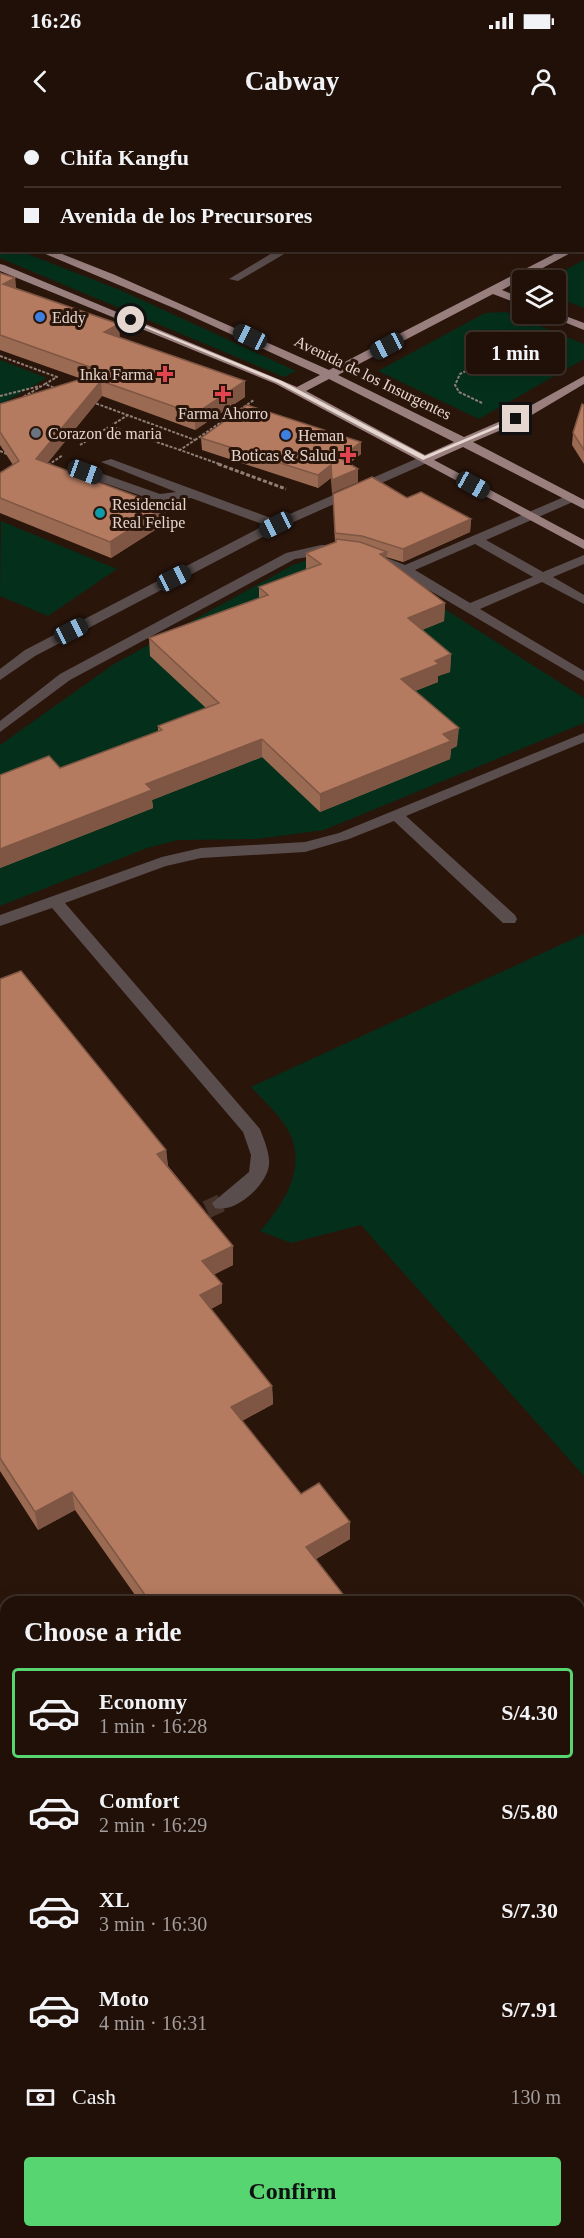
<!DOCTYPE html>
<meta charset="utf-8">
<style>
:root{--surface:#201008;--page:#281912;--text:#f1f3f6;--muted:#a29d9c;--line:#3d3029;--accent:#57d570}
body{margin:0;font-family:Georgia,serif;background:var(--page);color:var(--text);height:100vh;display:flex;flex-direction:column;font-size:22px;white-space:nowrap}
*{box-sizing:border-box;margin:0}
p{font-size:20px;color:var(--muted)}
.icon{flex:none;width:33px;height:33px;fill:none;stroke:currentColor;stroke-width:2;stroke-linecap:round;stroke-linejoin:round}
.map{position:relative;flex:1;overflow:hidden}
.sheet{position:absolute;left:0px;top:1476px;width:585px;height:642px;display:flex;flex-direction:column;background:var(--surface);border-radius:18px 18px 0 0;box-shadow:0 3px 15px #0003,0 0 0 2px var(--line)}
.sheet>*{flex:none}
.top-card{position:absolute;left:0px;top:0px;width:585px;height:132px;box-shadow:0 3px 15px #0003,0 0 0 2px var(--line);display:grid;align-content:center;height:132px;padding:0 24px;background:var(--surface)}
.buttons{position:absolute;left:512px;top:150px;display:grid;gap:12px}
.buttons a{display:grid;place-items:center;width:54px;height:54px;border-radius:6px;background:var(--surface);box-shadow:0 3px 15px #0003,0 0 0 2px var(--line);font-size:30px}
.end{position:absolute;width:27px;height:27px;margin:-14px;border:8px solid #e5d6cf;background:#111;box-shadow:0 0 0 3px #111}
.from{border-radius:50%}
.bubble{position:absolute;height:42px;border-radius:6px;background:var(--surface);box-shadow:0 3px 15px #0003,0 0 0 2px var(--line);font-size:20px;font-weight:700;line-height:42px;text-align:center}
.car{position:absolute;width:18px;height:36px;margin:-18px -9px;border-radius:8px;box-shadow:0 0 4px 2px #0007;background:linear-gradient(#222 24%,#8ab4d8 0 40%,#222 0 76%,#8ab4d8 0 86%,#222 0)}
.top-card b{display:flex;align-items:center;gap:21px;height:57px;font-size:22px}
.top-card b+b{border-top:2px solid var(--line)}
.top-card i{width:15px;height:15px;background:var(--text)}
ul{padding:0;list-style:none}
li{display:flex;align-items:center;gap:18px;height:90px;margin:0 12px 9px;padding:0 12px;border:3px solid transparent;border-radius:6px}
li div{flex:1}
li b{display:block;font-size:22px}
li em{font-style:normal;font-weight:700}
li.selected{border-color:var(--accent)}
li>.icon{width:54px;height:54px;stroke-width:1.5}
h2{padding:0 24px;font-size:27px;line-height:72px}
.pay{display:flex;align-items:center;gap:15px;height:66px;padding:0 24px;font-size:22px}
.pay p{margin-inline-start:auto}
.primary-button{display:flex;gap:12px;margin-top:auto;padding:12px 24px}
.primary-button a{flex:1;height:69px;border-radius:6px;background:var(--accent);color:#111;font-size:24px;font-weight:700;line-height:69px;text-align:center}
.status{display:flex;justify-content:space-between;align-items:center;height:42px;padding:0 30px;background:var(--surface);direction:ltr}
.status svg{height:16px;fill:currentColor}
header{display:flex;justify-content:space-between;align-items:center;height:78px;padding:0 24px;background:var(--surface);font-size:27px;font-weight:700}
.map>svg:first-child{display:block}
.green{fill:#04301b}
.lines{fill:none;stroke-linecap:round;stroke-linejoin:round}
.minor-tunnel{stroke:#463228;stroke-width:18;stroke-dasharray:18 9;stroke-linecap:butt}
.path-far1{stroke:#8f7e75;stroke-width:2;stroke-dasharray:3 1.5;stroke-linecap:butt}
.path{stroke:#8f7e75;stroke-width:3;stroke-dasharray:4 2;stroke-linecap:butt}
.minor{fill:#5a4d4d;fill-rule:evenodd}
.major{fill:#9a7f7f;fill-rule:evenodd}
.wall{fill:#9b6a53}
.shaded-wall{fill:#7e5643}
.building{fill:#b47b60;stroke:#7e5643;stroke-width:1.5}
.route{fill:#e5d6cf}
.shop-dot{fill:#3f7fe0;stroke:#2a150b;stroke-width:2}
.health-dot{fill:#e0444e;stroke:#2a150b;stroke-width:2}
.worship-dot{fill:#6b7280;stroke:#2a150b;stroke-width:2}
.culture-dot{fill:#0f9aa8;stroke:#2a150b;stroke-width:2}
.labels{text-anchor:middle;stroke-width:6;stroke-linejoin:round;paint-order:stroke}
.far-poi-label{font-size:16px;fill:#e5d6cf;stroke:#2a150b;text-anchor:start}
.far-street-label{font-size:16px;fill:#e5d6cf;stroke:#2a150b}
</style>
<div class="status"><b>16:26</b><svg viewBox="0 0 49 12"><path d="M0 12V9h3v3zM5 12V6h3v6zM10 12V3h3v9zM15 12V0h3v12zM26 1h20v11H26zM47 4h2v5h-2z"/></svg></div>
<header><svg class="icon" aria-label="back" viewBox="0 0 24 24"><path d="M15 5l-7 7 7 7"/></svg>Cabway<svg class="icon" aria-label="person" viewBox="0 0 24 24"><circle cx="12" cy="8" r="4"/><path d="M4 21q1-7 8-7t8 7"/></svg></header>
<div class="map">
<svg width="584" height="2118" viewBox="0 0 584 2118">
<rect width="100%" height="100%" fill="#2a150b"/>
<!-- green -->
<g class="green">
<polygon points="0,123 2,130 20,131 120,170 296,251 284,257 0,138"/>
<polygon points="584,140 584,188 555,177 555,160 546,160"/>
<polygon points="506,192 584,224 584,239 479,299 378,251 485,193"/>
<polygon points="0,240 47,258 0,285"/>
<polygon points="1,401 117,449 48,496 0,476"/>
<polygon points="320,436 368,440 584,578 584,603 324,710 257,719 178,720 147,728 0,786 0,625 114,544 293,445"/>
<path d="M584,814V1356L361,1105L291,1123L260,1111C284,1085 308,1046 288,1010C279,994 263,980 251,967Z"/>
<polygon points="584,1678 584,2073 579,2076 579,1681"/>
<polygon points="6,2055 6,2112 529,2112 521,2118 0,2118 0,2059"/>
</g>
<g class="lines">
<!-- minor-tunnel -->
<polyline class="minor-tunnel" points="182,1101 221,1083"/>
<!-- path-far1 -->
<g class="path-far1">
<polyline points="278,2 281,0"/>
<polyline points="0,236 57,257 45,264 57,269"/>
<polyline points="0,276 40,266"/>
<polyline points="20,279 45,264"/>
<polyline points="92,282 195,320 180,330 222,345"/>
<polyline points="482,283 459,272 455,265 460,254 535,216"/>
<polyline points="110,306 180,330"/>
<polyline points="195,320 254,280"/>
<polyline points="80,325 128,295"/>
<polyline points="0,331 9,335"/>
<polyline points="48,345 63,335"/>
</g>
<!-- path -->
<g class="path">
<polyline points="218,344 286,369"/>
<polyline points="47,346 50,344"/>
</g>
<!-- minor -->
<g class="minor">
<polygon points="18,0 31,0 32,2 19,2"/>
<polygon points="73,0 85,0 72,2"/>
<polygon points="526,0 537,0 525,2"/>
<polygon points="2,33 2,40 0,40 0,34"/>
<polygon points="277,130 291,130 238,161 229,159"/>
<polygon points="425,335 431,339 429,342 280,408 35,536 0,560 0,549 25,530 265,405 191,378 159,382 81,355 81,349 89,349 160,374 176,372 101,342 111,339 276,400"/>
<path d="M571,374L575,375V381L486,420L543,452L584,435V444L553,457L584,475V484L542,462L480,489L584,551V561L400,453L366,436L372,432L405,445ZM475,424L533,457L470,483L415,450Z"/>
<polygon points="321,425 334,425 340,429 334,433 295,439 70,560 0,612 0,601 60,554 286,433"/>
<path d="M584,613V622L406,696L515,795L517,799L515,803H503L394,701L349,719L305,732L201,738L166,746L65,783L260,1009C264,1020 270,1033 269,1045C267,1065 235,1094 215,1088L212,1083L249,1052L251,1035L243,1012L52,788L0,806V795L162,737L201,728L305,722L339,713Z"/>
<polygon points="584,1615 584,1639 579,1641 579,1617"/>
<polygon points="6,1980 6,2007 0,2010 0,1983"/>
</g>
<!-- major -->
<g class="major">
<rect x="0" y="112" width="2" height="6"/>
<path d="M36,130H52L115,155L329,250L562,130H576L502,170L522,178V185L493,174L338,255L464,317L512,296L584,256V264L520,302L473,322L584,380V389L463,327L434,340L584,420V429L276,264L0,151V144L4,145L297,267L320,255L176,189ZM329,259L454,322L425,335L306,271Z"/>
<polygon points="555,192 584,203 584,210 544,194"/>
</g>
</g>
<!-- wall -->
<g class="wall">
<polygon points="0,153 15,158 16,169 119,218 245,261 245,277 195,310 102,276 47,343 166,403 111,438 0,393 0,353 13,345 0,325 0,284 82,259 0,230"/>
<polygon points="584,285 584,344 572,325 573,313"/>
<polygon points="201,318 361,322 361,334 349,343 358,349 358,362 332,373 331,358 318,368 202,330"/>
<polygon points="333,374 407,378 471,399 470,412 403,442 386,437 386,439 445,483 444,501 422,510 451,534 450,552 438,556 438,562 415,571 457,626 451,629 450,639 320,692 262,637 152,680 153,688 0,748 0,655 60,648 158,611 158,606 206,588 150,536 149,518 259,478 259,467 306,450 306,433 335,423"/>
<polygon points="0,859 166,1030 168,1046 233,1126 233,1145 213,1155 222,1164 222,1183 211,1189 272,1266 273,1284 242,1301 301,1374 350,1419 316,1439 349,1482 140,1482 75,1390 38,1410 0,1351"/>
</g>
<!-- shaded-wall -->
<g class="shaded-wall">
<polygon points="15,158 16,173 3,164"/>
<polygon points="119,204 120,219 104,212"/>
<polygon points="101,261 102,276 38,355 36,339"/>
<polygon points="245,261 245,277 195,310 195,294"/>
<polygon points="361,322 361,334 340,351 340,338"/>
<polygon points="331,345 331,358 318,368 318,355"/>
<polygon points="358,349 358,362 332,373 332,360"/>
<polygon points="165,387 166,403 111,438 110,422"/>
<polygon points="471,399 470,412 403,442 403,429"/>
<polygon points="387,432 386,449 380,434"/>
<polygon points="445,483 444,501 407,516 408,498"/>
<polygon points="451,534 450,552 438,556 438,562 400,577 401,559 435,541"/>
<polygon points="459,608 457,626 451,629 450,639 320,692 320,674 443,614"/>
<polygon points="262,619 262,637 152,680 153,688 0,748 0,729 146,664"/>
<polygon points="166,1030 168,1049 157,1034"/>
<polygon points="233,1126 233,1145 203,1160 202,1141"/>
<polygon points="222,1164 222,1183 201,1194 200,1175"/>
<polygon points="272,1266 273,1284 232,1306 231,1287"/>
<polygon points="72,1372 75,1390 38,1410 35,1392"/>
<polygon points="350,1402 350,1419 306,1445 306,1427"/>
<polygon points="6,1718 6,1734 0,1737 0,1721"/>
</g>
<!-- building -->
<g class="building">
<polygon points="0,153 15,158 3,164 119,204 104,212 245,261 195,294 101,261 36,339 165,387 110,422 0,378 0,353 19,341 0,312 0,284 104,252 0,215"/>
<polygon points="582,284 584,285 584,330 573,313"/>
<polygon points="247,285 361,322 340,338 358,349 332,360 331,345 318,355 201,318"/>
<polygon points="372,357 407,378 421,372 471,399 403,429 362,416 335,413 333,374"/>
<polygon points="336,419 360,422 387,432 380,434 445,483 408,498 451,534 435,541 439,544 401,559 459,608 443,614 451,621 320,674 262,619 146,664 152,670 0,729 0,655 49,636 60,648 162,610 158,606 219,583 149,518 268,475 259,467 321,444 306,433 336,422"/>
<polygon points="21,851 166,1030 157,1034 233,1126 202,1141 222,1164 200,1175 272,1266 231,1287 301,1374 319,1363 350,1402 306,1427 349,1482 150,1482 72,1372 35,1392 0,1338 0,859"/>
<polygon points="6,1601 6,1718 0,1721 0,1604"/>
</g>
<!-- route -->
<polygon class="route" points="129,199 282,261 425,336 514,298 519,299 423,340 278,263 129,201"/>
<!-- markers -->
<g class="shop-dot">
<circle cx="40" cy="197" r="6"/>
<circle cx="286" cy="315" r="6"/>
</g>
<g class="health-dot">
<path d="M162 245h6v6h6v6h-6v6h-6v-6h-6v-6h6z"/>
<path d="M220 265h6v6h6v6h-6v6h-6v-6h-6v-6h6z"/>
<path d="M345 326h6v6h6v6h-6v6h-6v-6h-6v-6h6z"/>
</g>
<circle class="worship-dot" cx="36" cy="313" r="6"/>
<circle class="culture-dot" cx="100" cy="393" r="6"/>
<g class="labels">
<!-- far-poi labels -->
<g class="far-poi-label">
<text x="52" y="203">Eddy</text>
<text x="153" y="260" text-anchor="end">Inka Farma</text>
<text x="223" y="299" text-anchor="middle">Farma Ahorro</text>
<text x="48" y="319">Corazon de maria</text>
<text x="298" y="321">Heman</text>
<text x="336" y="341" text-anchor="end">Boticas &amp; Salud</text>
<text x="112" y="390">Residencial<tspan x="112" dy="18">Real Felipe</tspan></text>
</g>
<!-- far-street labels -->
<g class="far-street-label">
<text transform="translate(373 257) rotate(26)" y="6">Avenida de los Insurgentes</text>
</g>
</g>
</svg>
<div class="buttons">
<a><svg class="icon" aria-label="layers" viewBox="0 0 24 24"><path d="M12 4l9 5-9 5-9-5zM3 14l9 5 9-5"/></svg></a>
</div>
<i class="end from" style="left:131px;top:200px"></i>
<i class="end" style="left:516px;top:299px"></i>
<div class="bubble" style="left:466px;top:212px;width:99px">1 min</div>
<i class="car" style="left:250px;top:217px;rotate:296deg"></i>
<i class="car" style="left:387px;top:226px;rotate:242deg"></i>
<i class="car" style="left:85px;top:352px;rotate:110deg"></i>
<i class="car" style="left:473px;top:365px;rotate:119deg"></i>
<i class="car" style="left:276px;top:405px;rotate:243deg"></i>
<i class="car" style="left:174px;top:458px;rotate:63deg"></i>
<i class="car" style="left:71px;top:511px;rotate:63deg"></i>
<div class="top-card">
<b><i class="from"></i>Chifa Kangfu</b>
<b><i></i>Avenida de los Precursores</b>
</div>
<section class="sheet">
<h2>Choose a ride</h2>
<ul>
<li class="selected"><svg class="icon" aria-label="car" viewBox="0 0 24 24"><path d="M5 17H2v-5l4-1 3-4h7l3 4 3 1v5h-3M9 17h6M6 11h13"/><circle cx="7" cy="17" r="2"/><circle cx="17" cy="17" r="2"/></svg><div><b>Economy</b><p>1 min · 16:28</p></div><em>S/4.30</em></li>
<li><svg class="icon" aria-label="car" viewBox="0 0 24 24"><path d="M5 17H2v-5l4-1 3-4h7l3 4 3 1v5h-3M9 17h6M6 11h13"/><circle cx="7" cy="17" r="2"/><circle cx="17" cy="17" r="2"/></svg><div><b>Comfort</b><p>2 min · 16:29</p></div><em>S/5.80</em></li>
<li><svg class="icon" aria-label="car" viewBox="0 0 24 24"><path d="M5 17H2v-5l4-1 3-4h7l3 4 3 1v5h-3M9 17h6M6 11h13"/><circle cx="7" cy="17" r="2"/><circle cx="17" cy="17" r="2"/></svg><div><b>XL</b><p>3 min · 16:30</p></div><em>S/7.30</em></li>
<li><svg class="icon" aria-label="car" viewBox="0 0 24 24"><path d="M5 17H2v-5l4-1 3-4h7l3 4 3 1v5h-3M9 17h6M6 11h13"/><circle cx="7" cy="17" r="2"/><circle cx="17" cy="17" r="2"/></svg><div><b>Moto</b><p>4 min · 16:31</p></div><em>S/7.91</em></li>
</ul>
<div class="pay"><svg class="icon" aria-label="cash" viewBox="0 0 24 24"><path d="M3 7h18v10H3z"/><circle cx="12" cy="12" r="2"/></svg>Cash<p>130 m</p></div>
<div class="primary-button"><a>Confirm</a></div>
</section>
</div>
